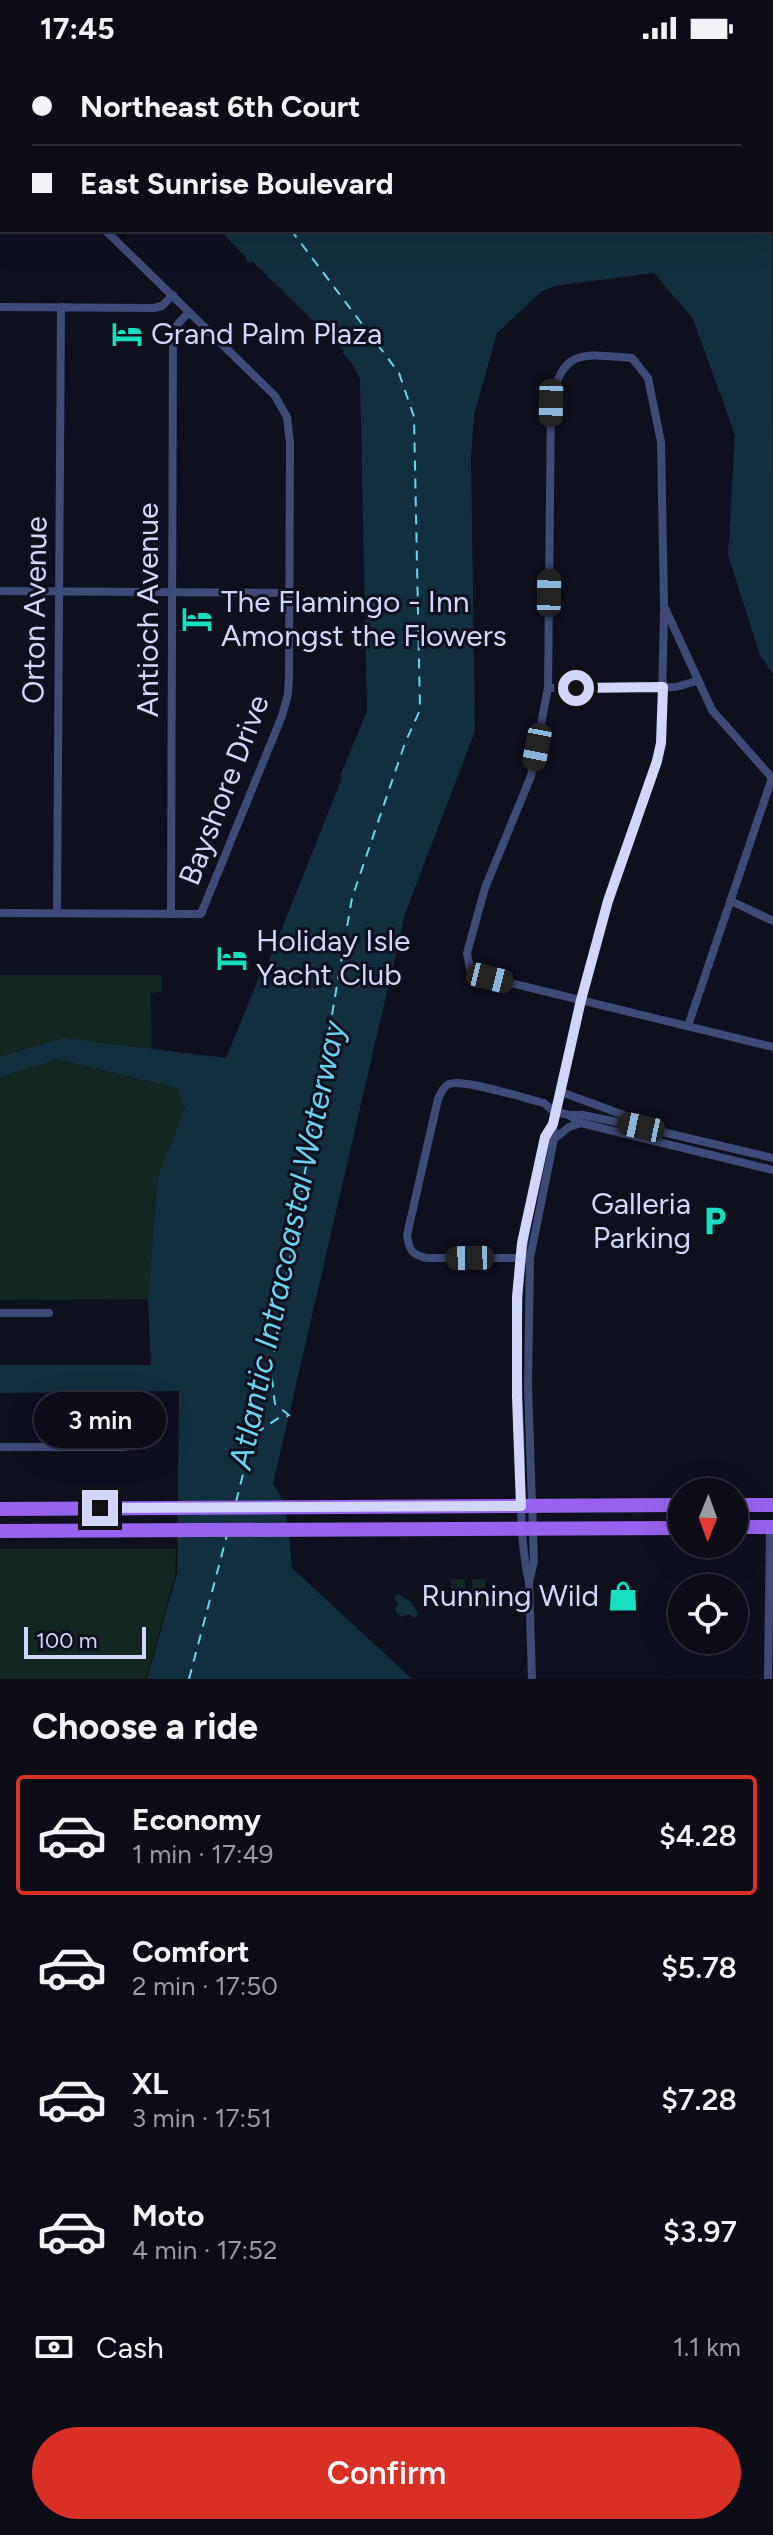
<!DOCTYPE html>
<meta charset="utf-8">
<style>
:root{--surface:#0b0c16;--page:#14151f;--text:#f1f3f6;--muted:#9a9ba1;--line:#2b2c35;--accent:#d93025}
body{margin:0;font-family:Figtree,sans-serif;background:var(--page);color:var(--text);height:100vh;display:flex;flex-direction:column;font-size:30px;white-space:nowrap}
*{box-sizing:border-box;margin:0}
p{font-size:26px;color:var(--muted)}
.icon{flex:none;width:44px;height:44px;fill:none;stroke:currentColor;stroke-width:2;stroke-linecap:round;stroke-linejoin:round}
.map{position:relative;height:1623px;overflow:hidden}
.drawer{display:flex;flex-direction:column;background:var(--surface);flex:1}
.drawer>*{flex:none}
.guide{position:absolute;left:0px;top:0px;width:774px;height:176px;box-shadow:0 8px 32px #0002,0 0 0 2px var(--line);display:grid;align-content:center;height:176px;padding:0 32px;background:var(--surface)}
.needle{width:52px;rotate:181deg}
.tools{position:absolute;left:668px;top:1422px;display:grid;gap:16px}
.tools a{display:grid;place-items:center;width:80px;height:80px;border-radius:50%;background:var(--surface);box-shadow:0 8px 32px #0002,0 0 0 2px var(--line);font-size:40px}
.scale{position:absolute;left:24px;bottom:20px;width:122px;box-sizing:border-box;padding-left:8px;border:4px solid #d1d6fa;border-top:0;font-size:22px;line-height:28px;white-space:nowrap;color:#d1d6fa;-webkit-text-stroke:6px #0f101e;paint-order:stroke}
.end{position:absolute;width:36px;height:36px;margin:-18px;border:10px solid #d1d6fa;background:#111;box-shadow:0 0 0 4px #111}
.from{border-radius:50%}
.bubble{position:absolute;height:56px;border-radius:28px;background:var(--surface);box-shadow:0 8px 32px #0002,0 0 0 2px var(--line);font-size:26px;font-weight:600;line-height:56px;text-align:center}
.car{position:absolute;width:24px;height:48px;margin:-24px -12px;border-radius:10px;box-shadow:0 0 6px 2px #0007;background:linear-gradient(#222 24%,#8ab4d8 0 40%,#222 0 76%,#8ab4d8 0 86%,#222 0)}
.guide b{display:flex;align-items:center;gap:28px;height:76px;font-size:30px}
.guide b+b{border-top:2px solid var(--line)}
.guide i{width:20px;height:20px;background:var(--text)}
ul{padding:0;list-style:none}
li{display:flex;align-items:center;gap:24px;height:120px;margin:0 16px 12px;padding:0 16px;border:4px solid transparent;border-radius:8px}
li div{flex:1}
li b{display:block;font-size:30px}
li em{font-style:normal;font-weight:600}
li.current{border-color:var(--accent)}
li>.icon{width:72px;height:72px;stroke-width:1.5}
h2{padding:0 32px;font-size:36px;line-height:96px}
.pay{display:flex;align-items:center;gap:20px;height:88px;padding:0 32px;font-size:30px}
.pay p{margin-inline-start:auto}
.button{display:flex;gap:16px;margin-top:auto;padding:16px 32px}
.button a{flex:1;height:92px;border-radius:48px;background:var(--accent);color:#fff;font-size:32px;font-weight:600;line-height:92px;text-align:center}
.status{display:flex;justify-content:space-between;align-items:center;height:56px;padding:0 40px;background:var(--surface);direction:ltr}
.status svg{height:22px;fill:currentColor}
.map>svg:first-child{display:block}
.green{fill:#122721}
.water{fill:#122f3f}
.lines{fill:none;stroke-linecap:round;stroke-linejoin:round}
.ferry{stroke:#6ad3ef;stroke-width:2;stroke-dasharray:10 8;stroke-linecap:butt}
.minor{stroke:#3e4b78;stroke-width:8}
.primary{stroke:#9763ee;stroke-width:14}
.route{stroke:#d1d6fa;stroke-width:10}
.labels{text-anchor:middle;stroke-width:6;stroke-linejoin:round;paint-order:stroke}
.poi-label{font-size:30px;fill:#d1d6fa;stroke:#0f101e;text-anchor:start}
.street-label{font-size:30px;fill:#d1d6fa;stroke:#0f101e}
.water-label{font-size:32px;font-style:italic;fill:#6ad3ef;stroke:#0f101e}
</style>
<div class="status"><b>17:45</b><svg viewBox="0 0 49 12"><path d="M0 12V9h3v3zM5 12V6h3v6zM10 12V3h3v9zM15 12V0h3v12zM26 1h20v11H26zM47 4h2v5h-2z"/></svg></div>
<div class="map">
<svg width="773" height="1623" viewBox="0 0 773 1623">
<rect width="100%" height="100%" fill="#0f101e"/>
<!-- green -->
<g class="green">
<polygon points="0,919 162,919 162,936 151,937 152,1025 177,1032 185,1052 158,1120 148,1243 0,1244"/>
<polygon points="0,1493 176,1493 175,1520 146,1623 0,1623"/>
<rect x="451" y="1523" width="14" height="29"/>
<rect x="472" y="1523" width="13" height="29"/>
</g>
<!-- water -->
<g class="water">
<polygon points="35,0 410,0 419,2 37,2"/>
<path d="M772,92L773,618L760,599L728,499L735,379L693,263L654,217L554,230L541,236L497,277L474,359L471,401L475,675L405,858L273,1428C288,1445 290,1489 292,1512L412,1623H147L177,1517L179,1335L0,1337V1309H151L148,1243L158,1120L185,1052L177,1032L58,1003L0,1021V1001L63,982L226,1002L260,919L263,920L342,722L340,720L367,655L360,323L353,309L343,297L344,295L252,205L250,207L246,204L247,202L219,174H772Z"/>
<polygon points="398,1538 411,1546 418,1558 414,1562 409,1558 402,1561 395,1554 398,1548 394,1542"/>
</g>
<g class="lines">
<!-- ferry -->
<g class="ferry">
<polyline points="159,0 161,2"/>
<polyline points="290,1360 275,1348 271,1314 352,842 405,687 420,654 414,361 399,317 291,174"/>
<polyline points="236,1446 253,1379 280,1361 288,1360"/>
<polyline points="189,1623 227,1479"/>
</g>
<!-- minor -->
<g class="minor">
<polyline points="669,0 677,2"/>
<polyline points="772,25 773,25"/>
<polyline points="0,109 2,109"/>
<polyline points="0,251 154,252 162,250 173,239"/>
<polyline points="0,535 291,537"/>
<polyline points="548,632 676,631 697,625"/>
<path d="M773,723L712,654L664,550L661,386L648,322L632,302C583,298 563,291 551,347L548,632L531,720L485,832L467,897L470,913L490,922L773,991"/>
<polyline points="731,845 773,865"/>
<polyline points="0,857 201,858 282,660 288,638 289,622 290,387 287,361 275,340 105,174"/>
<polyline points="57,857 61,251"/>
<polyline points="171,858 173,286 177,269 189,256"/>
<polyline points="688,970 772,722"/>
<polyline points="561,1036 632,1062 640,1070"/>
<polyline points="570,1060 581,1067 773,1114"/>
<polyline points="554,1083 569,1071 581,1067"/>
<path d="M530,1202H427C411,1199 409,1193 407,1179L438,1043C441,1037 443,1031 449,1028C462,1022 527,1043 544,1047L553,1055L569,1059H583L641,1071L773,1102"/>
<polyline points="0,1257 49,1257"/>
<polyline points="0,1391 125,1391"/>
<path d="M528,1522C518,1474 522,1424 520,1376C516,1291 515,1209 535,1127C539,1107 542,1087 553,1069"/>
<polyline points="532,1623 529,1526 534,1505 528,1330 530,1202 554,1083 553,1068 581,944 615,820 657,705 661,687 664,555"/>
<polyline points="768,1623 770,1471"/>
</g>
<!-- primary -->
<g class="primary">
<polyline points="734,1449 773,1449"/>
<polyline points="0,1453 682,1449"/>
<polyline points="734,1471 773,1471"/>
<polyline points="0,1475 682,1472"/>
</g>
</g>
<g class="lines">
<!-- route -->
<polyline class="route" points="100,1452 521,1450 517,1341 517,1241 522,1187 545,1081 553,1068 581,944 608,845 657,705 661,687 663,631 576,632"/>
</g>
<!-- icons -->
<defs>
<g id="hotel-bare" transform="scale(2.4)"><path d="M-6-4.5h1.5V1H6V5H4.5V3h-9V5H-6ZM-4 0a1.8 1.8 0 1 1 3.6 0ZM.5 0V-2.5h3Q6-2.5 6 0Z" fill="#18dec0" stroke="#0f101e" stroke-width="2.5" paint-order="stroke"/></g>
<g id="parking-bare" transform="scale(2.4)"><path d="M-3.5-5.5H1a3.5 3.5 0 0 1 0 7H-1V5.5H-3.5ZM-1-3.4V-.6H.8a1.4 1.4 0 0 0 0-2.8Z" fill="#18dec0" stroke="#0f101e" stroke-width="2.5" paint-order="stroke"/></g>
<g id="shop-bare" transform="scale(2.4)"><path d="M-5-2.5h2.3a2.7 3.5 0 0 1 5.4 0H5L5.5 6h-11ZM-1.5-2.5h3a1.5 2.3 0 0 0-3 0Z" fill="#18dec0" stroke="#0f101e" stroke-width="2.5" paint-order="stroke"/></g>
</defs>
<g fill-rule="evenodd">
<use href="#hotel-bare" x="127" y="278"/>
<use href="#hotel-bare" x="197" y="563"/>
<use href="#hotel-bare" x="232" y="902"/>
<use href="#parking-bare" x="715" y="1165"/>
<use href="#shop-bare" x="623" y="1540"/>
</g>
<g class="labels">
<!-- poi labels -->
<g class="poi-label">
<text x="151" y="288">Grand Palm Plaza</text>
<text x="221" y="556">The Flamingo - Inn<tspan x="221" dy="34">Amongst the Flowers</tspan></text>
<text x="256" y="895">Holiday Isle<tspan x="256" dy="34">Yacht Club</tspan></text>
<text x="691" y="1158" text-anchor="end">Galleria<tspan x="691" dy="34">Parking</tspan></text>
<text x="599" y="1550" text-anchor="end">Running Wild</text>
</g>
<!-- street labels -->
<g class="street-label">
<text transform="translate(35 554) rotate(-89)" y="10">Orton Avenue</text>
<text transform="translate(148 554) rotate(-90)" y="10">Antioch Avenue</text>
<text transform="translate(224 734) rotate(-69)" y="10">Bayshore Drive</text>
</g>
<!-- water labels -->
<g class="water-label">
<text transform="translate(287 1189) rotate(-78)" y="11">Atlantic Intracoastal Waterway</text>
</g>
</g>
</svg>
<div class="tools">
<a><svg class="needle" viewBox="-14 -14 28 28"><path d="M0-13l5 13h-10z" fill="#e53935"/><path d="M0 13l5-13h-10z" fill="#9a9ba1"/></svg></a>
<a><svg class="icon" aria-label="locate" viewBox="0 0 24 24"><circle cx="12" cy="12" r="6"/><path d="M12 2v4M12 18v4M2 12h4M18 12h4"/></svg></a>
</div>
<div class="scale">100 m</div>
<i class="end from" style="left:576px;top:632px"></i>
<i class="end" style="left:100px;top:1452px"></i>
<div class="bubble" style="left:34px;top:1336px;width:132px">3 min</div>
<i class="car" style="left:551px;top:347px;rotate:181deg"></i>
<i class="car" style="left:549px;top:537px;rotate:1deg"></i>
<i class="car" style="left:537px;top:691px;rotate:191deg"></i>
<i class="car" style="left:490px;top:922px;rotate:104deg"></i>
<i class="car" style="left:641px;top:1071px;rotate:282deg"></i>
<i class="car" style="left:470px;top:1202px;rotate:269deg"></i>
<div class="guide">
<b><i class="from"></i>Northeast 6th Court</b>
<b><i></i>East Sunrise Boulevard</b>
</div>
</div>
<section class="drawer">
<h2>Choose a ride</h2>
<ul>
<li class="current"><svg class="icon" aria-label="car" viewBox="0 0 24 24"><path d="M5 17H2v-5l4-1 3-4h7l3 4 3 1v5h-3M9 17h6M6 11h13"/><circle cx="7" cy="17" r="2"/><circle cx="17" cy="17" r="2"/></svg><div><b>Economy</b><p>1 min · 17:49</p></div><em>$4.28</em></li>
<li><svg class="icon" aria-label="car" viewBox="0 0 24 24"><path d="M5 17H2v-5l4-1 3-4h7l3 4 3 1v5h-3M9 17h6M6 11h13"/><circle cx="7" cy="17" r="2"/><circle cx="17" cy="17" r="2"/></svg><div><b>Comfort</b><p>2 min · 17:50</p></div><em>$5.78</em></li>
<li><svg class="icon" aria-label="car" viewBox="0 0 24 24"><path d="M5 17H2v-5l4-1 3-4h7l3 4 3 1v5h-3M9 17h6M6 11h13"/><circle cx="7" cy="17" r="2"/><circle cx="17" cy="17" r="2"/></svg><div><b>XL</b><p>3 min · 17:51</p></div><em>$7.28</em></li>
<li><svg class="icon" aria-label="car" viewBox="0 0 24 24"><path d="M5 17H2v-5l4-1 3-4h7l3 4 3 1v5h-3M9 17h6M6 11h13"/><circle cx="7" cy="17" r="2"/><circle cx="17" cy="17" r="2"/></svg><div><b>Moto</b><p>4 min · 17:52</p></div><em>$3.97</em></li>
</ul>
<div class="pay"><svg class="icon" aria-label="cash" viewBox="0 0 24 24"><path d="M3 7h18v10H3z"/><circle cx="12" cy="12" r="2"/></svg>Cash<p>1.1 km</p></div>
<div class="button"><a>Confirm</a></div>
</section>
